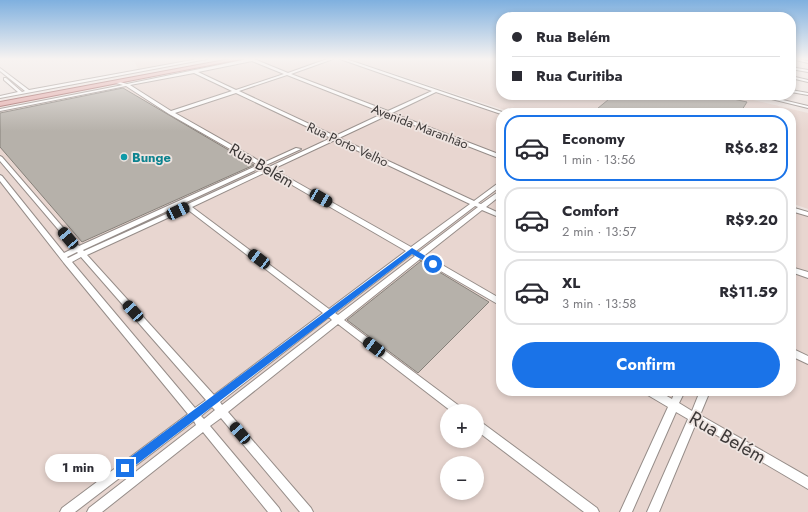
<!DOCTYPE html>
<meta charset="utf-8">
<style>
:root{--surface:#fff;--page:#f2f2f3;--text:#2b2b33;--muted:#7c7c81;--line:#e1e1e2;--accent:#1a73e8}
body{margin:0;font-family:Jost,sans-serif;background:var(--page);color:var(--text);height:100vh;display:flex;flex-direction:column;font-size:15px;white-space:nowrap}
*{box-sizing:border-box;margin:0}
p{font-size:13px;color:var(--muted)}
.icon{flex:none;width:22px;height:22px;fill:none;stroke:currentColor;stroke-width:2;stroke-linecap:round;stroke-linejoin:round}
.map{position:relative;flex:1;overflow:hidden}
.drawer{position:absolute;left:496px;top:108px;width:300px;height:288px;display:flex;flex-direction:column;background:var(--surface);border-radius:16px;box-shadow:0 2px 6px #0003}
.drawer>*{flex:none}
.guide{position:absolute;left:496px;top:12px;width:300px;height:88px;border-radius:16px;box-shadow:0 2px 6px #0003;display:grid;align-content:center;height:88px;padding:0 16px;background:var(--surface)}
.fabs{position:absolute;left:440px;top:404px;display:grid;gap:8px}
.fabs a{display:grid;place-items:center;width:44px;height:44px;border-radius:50%;background:var(--surface);box-shadow:0 2px 6px #0003;font-size:20px}
.end{position:absolute;width:18px;height:18px;margin:-9px;border:5px solid #1a73e8;background:#fff;box-shadow:0 0 0 2px #fff}
.from{border-radius:50%}
.bubble{position:absolute;height:28px;border-radius:14px;background:var(--surface);box-shadow:0 2px 6px #0003;font-size:13px;font-weight:700;line-height:28px;text-align:center}
.car{position:absolute;width:12px;height:24px;margin:-12px -6px;border-radius:5px;box-shadow:0 0 3px 1px #0007;background:linear-gradient(#222 24%,#8ab4d8 0 40%,#222 0 76%,#8ab4d8 0 86%,#222 0)}
.guide b{display:flex;align-items:center;gap:14px;height:38px;font-size:15px}
.guide b+b{border-top:1px solid var(--line)}
.guide i{width:10px;height:10px;background:var(--text)}
ul{padding:7px 0 0;list-style:none}
li{display:flex;align-items:center;gap:12px;height:66px;margin:0 8px 6px;padding:0 8px;border:2px solid var(--line);border-radius:16px}
li div{flex:1}
li b{display:block;font-size:15px}
li em{font-style:normal;font-weight:700}
li.selected{border-color:var(--accent)}
li>.icon{width:36px;height:36px;stroke-width:1.5}
.action{display:flex;gap:8px;margin-top:auto;padding:8px 16px}
.action a{flex:1;height:46px;border-radius:24px;background:var(--accent);color:#fff;font-size:16px;font-weight:700;line-height:46px;text-align:center}
.map>svg:first-child{display:block}
.built{fill:#e8d6d0;fill-rule:evenodd}
.building{fill:#b6b1aa;stroke:#86817a}
.lines{fill:none;stroke-linecap:round;stroke-linejoin:round}
.minor-casing{stroke:#968d89;stroke-width:2}
.major-casing{stroke:#9d5d5c;stroke-width:2}
.minor{fill:#fff;fill-rule:evenodd}
.major{fill:#e3aaa9;fill-rule:evenodd}
.route{fill:#1a73e8}
.culture-dot{fill:#0f9aa8;stroke:#eee4e0;stroke-width:1.5}
.labels{text-anchor:middle;stroke-width:3.5;stroke-linejoin:round;paint-order:stroke}
.far-street-label{font-size:13px;fill:#3d3938;stroke:#eee4e0}
.far-culture-label{font-size:13px;font-weight:bold;fill:#0d838f;stroke:#eee4e0;text-anchor:start}
.street-label{font-size:16px;fill:#3d3938;stroke:#eee4e0}
.near-street-label{font-size:19px;fill:#3d3938;stroke:#eee4e0}
</style>
<div class="map">
<svg width="808" height="512" viewBox="0 0 808 512">
<rect width="100%" height="100%" fill="#eee4e0"/>
<!-- built -->
<g class="built">
<polygon points="133,59 197,59 139,71"/>
<path d="M261,59H344L501,114V391H791V210L808,216V512H0V112L15,107ZM447,411H477V441H447ZM447,463H477V493H447Z"/>
<polygon points="349,59 501,59 501,95 732,95 808,113 808,209 791,203 791,113 514,113"/>
</g>
<!-- building -->
<g class="building">
<polygon points="123,88 254,165 82,242 0,147 0,113"/>
<polygon points="614,95 715,95 747,102 740,113 592,113"/>
<polygon points="421,261 489,302 418,373 347,320"/>
</g>
<g class="lines">
<!-- minor casing -->
<g class="minor-casing">
<g id="minor">
<polygon points="198,59 207,59 0,98 0,96 18,92 4,80 4,78 6,78 22,92 25,91 0,71 0,68 29,90"/>
<path d="M248,59H254L288,73L327,59H333L291,74L388,111L432,91L340,59H346L505,113L501,114L436,92L392,113L501,155V159L388,115L339,138L474,201L501,181V186L478,203L481,204L501,190V195L486,207L501,214V218L482,210L425,255L501,299V306L420,259L344,320L462,408L464,411H451L338,324L228,412L311,508L313,512H300L221,418L210,426L279,508L281,512H268L203,432L102,512H87L89,508L196,425L194,421L75,512H60L62,508L188,414L64,263L0,181V175L2,176L64,253L74,248L0,161V156L2,157L79,246L258,165L169,114L126,86L0,111V109L123,85L116,83L115,82L117,81L127,84ZM252,61L284,74L236,90L198,72ZM194,73L232,91L171,111L130,85ZM287,75L384,113L335,136L239,91ZM236,93L331,138L269,167L266,165L301,149L296,148L263,163L175,113ZM335,140L470,204L411,247L273,169ZM262,167L264,169L188,204H184V206L84,251L83,250ZM268,171L406,251L329,309L192,207ZM475,206L478,207L419,252L416,251ZM187,209L323,313L214,395L87,255ZM77,252L78,253L68,258L67,257ZM412,254L415,256L338,315L335,313ZM81,257L206,400L195,408L72,262ZM329,317L332,320L222,405L220,402ZM212,407L215,410L204,419L201,416Z"/>
<polygon points="796,59 808,61 808,63 796,60"/>
<polygon points="791,67 808,70 808,72 791,69"/>
<polygon points="791,76 808,80 808,82 791,78"/>
<polygon points="791,90 808,93 808,95 791,92"/>
<polygon points="755,95 762,95 808,106 808,108"/>
<polygon points="791,207 808,212 808,216 791,211"/>
<polygon points="791,267 808,272 808,278 791,272"/>
<polygon points="791,348 808,356 808,364 791,356"/>
<polygon points="644,391 658,391 672,399 675,391 685,391 679,403 692,411 700,391 710,391 700,415 808,477 808,489 696,423 659,512 647,512 688,419 676,412 632,512 620,512 668,407 646,394"/>
<polygon points="477,420 481,422 597,508 599,512 584,512 477,431"/>
</g>
</g>
<!-- major casing -->
<g class="major-casing">
<polygon id="major" points="230,59 241,59 0,106 0,102"/>
</g>
<!-- minor -->
<use href="#minor" class="minor"/>
<!-- major -->
<use href="#major" class="major"/>
</g>
<!-- sky -->
<linearGradient id="sky" x2="0" y2="1"><stop stop-color="#7fb0df"/><stop offset="0.45" stop-color="#f7f3f1"/><stop offset="1" stop-color="#f7f3f1" stop-opacity="0"/></linearGradient>
<rect width="808" height="131" fill="url(#sky)"/>
<!-- route -->
<polygon class="route" points="412,248 436,262 436,265 431,265 412,254 128,471 125,473 121,471 120,468 121,464"/>
<!-- markers -->
<circle class="culture-dot" cx="124" cy="157" r="4"/>
<g class="labels">
<!-- far-street labels -->
<g class="far-street-label">
<text transform="translate(420 126) rotate(21)" y="5">Avenida Maranhão</text>
<text transform="translate(348 144) rotate(25)" y="5">Rua Porto Velho</text>
</g>
<!-- far-culture labels -->
<g class="far-culture-label">
<text x="132" y="162">Bunge</text>
</g>
<!-- street labels -->
<g class="street-label">
<text transform="translate(262 165) rotate(30)" y="6">Rua Belém</text>
</g>
<!-- near-street labels -->
<g class="near-street-label">
<text transform="translate(728 437) rotate(30)" y="7">Rua Belém</text>
</g>
</g>
</svg>
<div class="fabs">
<a>+</a>
<a>−</a>
</div>
<i class="end from" style="left:433px;top:264px"></i>
<i class="end" style="left:125px;top:468px"></i>
<div class="bubble" style="left:45px;top:454px;width:66px">1 min</div>
<i class="car" style="left:321px;top:198px;rotate:120deg"></i>
<i class="car" style="left:178px;top:211px;rotate:65deg"></i>
<i class="car" style="left:68px;top:238px;rotate:320deg"></i>
<i class="car" style="left:259px;top:259px;rotate:307deg"></i>
<i class="car" style="left:133px;top:311px;rotate:318deg"></i>
<i class="car" style="left:374px;top:347px;rotate:307deg"></i>
<i class="car" style="left:240px;top:433px;rotate:319deg"></i>
<div class="guide">
<b><i class="from"></i>Rua Belém</b>
<b><i></i>Rua Curitiba</b>
</div>
<section class="drawer">
<ul>
<li class="selected"><svg class="icon" aria-label="car" viewBox="0 0 24 24"><path d="M5 17H2v-5l4-1 3-4h7l3 4 3 1v5h-3M9 17h6M6 11h13"/><circle cx="7" cy="17" r="2"/><circle cx="17" cy="17" r="2"/></svg><div><b>Economy</b><p>1 min · 13:56</p></div><em>R$6.82</em></li>
<li><svg class="icon" aria-label="car" viewBox="0 0 24 24"><path d="M5 17H2v-5l4-1 3-4h7l3 4 3 1v5h-3M9 17h6M6 11h13"/><circle cx="7" cy="17" r="2"/><circle cx="17" cy="17" r="2"/></svg><div><b>Comfort</b><p>2 min · 13:57</p></div><em>R$9.20</em></li>
<li><svg class="icon" aria-label="car" viewBox="0 0 24 24"><path d="M5 17H2v-5l4-1 3-4h7l3 4 3 1v5h-3M9 17h6M6 11h13"/><circle cx="7" cy="17" r="2"/><circle cx="17" cy="17" r="2"/></svg><div><b>XL</b><p>3 min · 13:58</p></div><em>R$11.59</em></li>
</ul>
<div class="action"><a>Confirm</a></div>
</section>
</div>
